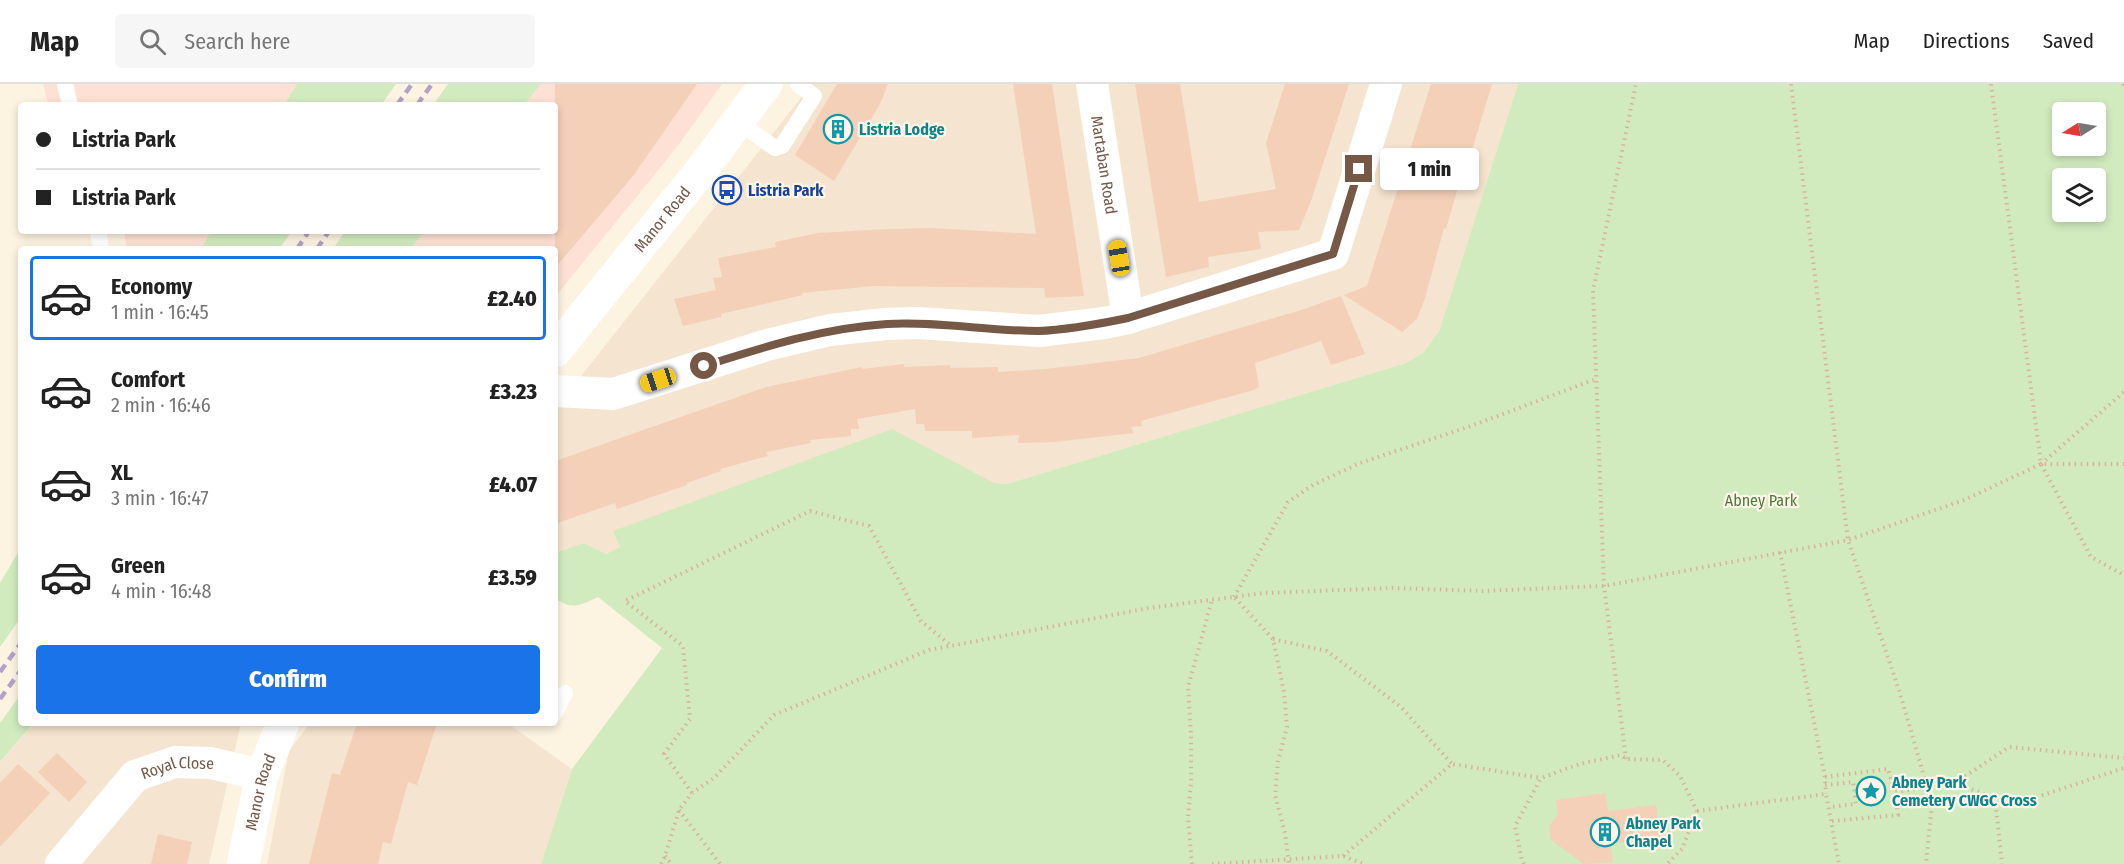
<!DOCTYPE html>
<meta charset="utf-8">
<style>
:root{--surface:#fff;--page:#f6f6f6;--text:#222;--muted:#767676;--line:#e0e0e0;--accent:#1a73e8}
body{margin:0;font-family:"Fira Sans Condensed",sans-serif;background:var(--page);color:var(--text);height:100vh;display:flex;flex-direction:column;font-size:22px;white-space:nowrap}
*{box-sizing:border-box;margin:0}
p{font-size:20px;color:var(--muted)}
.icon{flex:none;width:33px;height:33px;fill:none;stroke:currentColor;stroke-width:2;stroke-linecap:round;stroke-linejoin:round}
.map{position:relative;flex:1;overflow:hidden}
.panel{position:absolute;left:18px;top:162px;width:540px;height:480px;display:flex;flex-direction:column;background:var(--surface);border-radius:6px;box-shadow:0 3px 9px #0003}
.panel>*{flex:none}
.banner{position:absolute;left:18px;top:18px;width:540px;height:132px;border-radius:6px;box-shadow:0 3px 9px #0003;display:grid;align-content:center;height:132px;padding:0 18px;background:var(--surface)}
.needle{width:39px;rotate:259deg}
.buttons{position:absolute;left:2052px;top:18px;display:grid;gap:12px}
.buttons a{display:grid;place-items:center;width:54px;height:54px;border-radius:6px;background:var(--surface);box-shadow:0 3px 9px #0003;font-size:30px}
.end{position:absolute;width:27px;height:27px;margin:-14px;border:8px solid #765847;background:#fff;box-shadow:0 0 0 3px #fff}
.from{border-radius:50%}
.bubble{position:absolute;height:42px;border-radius:6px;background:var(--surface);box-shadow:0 3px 9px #0003;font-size:20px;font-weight:800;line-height:42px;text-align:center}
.car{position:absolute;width:18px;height:36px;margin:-18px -9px;border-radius:8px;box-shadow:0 0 4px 2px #0007;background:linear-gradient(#f5c518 24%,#345 0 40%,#f5c518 0 76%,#345 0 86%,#f5c518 0)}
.banner b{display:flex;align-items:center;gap:21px;height:57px;font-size:22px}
.banner b+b{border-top:2px solid var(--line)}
.banner i{width:15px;height:15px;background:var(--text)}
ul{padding:10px 0 0;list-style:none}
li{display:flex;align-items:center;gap:18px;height:84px;margin:0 12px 9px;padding:0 6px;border:3px solid transparent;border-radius:6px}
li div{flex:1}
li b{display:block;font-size:22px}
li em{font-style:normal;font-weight:800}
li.on{border-color:var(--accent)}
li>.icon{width:54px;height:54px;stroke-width:1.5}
.button{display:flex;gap:12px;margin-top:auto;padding:12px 18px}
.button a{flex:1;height:69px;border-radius:6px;background:var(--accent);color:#fff;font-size:24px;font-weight:800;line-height:69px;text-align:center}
header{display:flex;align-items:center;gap:36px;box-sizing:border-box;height:84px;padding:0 30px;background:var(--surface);border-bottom:2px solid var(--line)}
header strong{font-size:28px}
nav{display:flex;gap:33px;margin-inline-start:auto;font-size:21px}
.search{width:420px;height:54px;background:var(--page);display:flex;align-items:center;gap:15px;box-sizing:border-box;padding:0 21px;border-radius:6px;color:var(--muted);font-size:22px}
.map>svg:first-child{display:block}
.residential{fill:#f5e4cf}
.commercial{fill:#fee1d4}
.green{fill:#d1ebbf;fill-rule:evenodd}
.building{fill:#f4d0b8}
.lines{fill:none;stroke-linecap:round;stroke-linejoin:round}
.path{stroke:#d9b39b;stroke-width:4;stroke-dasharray:1.5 4.5;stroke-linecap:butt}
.lane{stroke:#fff;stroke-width:16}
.street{stroke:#fff;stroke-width:32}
.secondary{stroke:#fff;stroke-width:33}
.rail{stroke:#b5a0c7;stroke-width:4.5;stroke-dasharray:9 6;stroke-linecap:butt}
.route{stroke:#765847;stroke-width:8}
.labels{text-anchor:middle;stroke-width:4.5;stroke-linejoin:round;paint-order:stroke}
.culture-label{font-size:16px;font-weight:bold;fill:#0d838f;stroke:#fff6e9;text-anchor:start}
.street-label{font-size:16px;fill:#765847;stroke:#fff6e9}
.transit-label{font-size:16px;font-weight:bold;fill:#164399;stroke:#fff6e9;text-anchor:start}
.park-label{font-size:16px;fill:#507c3e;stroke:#fff6e9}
</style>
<header>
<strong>Map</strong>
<div class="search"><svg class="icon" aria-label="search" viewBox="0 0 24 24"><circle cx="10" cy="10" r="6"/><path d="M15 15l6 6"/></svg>Search here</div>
<nav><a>Map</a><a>Directions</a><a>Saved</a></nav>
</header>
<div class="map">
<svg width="2124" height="780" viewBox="0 0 2124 780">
<rect width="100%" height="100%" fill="#fdf3e1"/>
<!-- residential -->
<g class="residential">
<polygon points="812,0 1518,0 1439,249 1423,269 1406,279 1007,400 994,399 614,447 620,463 606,470 584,459 560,467 555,471 555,325"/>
<polygon points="33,639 241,639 209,780 0,780 0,679"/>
<polygon points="310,639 507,639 572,685 541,780 267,780 289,667"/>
</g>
<!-- commercial -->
<g class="commercial">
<polygon points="43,0 297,0 284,21 48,21"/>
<polygon points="541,0 722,0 677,63 555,213 555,165 410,165 425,147 555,147 555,21 524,21"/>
<polygon points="124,147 211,147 201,165 127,165"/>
</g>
<!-- green -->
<g class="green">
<polygon points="297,0 396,0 381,21 284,21"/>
<polygon points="448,0 541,0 524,21 433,21"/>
<path d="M1518,0H2124V780H541L572,685L662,564L598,513C581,521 572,527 555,514V471L560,467L584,459L606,470L620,463L613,447L892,345L994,399L1007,400L1406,279L1423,269L1439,248ZM2062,28H2096V62H2062ZM2062,94H2096V128H2062Z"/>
<polygon points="211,147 292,147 279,165 201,165"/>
<polygon points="345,147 425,147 410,165 333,165"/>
<polygon points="21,464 21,533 0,563 0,499"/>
<polygon points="21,610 21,639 33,639 0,678 0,639"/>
</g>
<!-- building -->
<g class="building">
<polygon points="555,0 697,0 633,92 555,184"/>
<polygon points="837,0 888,0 880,20 834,97 795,71"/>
<polygon points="1013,0 1052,0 1084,212 1045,214 1044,204 874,202 802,209 803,211 721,230 721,233 683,242 674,215 716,206 713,194 722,193 718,174 776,163 775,158 818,149 889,145 931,144 1036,150"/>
<polygon points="1135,0 1180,0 1199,118 1276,105 1266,59 1285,0 1349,0 1311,117 1299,146 1258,148 1261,165 1208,173 1209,183 1166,193"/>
<polygon points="1431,0 1492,0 1472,66 1460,96 1446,145 1444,144 1425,214 1417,235 1402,248 1344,211 1367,202"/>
<polygon points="1341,212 1365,270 1331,281 1321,257 1255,279 1259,303 1254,306 1141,337 1142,342 1131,343 1134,349 1054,358 1018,359 1019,351 972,354 972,347 925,347 924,340 916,340 915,325 857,335 859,345 851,345 851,352 810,356 811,359 766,368 768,372 720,385 721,387 687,399 687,401 617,425 615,419 555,440 555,377 766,303 862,283 863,285 904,280 904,283 950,281 950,284 998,283 998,288 1046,285 1139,274 1301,226"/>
<polygon points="357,639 437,639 417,701 408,698 391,760 383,758 378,780 309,780 332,689 340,691"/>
<polygon points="57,669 87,698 69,718 38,688"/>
<polygon points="18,680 50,709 0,763 0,699"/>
<polygon points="1605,709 1608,727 1656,721 1660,754 1610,760 1613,778 1584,780 1550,755 1549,742 1558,730 1556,716"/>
<polygon points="158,750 192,758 187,780 151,780"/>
</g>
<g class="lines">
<!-- path -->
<g class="path">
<polyline points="1791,0 1848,456 1900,609 1932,720 1926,780"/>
<polyline points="1991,0 2041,380 2091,473 2124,491"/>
<polyline points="2123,0 2124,3"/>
<polyline points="2041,380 2124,308"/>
<polyline points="1780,468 1825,693 1826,710"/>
<polyline points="1234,513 1288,418 1313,401 1360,379 1471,342 1596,295"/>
<polyline points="1235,514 1273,555 1284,608 1287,643 1278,677 1275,711 1285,749 1289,780"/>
<polyline points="1273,555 1327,567 1401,623 1452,680"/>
<polyline points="1626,675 1604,502 1593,207 1636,0"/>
<polyline points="1825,693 1888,685 1895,708"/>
<polyline points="1955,699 1995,714 2034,714 2124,684"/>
<polyline points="1825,701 1853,698 1856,720 1830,723"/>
<polyline points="692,709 664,670 690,635 683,562 625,517 810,427 869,442 921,537 950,561"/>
<polyline points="1995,714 2002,780"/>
<polyline points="679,726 720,780"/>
<polyline points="1697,727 1826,710 1839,780"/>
<polyline points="1832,737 1898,731 1895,708 1955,699 2009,663 2124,674"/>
<polyline points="665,772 671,780"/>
<polyline points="1343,772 1452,680 1541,694"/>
<polyline points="661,780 665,772 679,726 692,709 714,694 774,631 929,566 1149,524 1264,509 1393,504 1483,507 1604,502 1848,456 1964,416 2041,380 2124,380"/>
<polyline points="1192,780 1188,734 1191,697 1191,651 1188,603 1212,516"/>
<polyline points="1212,780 1343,772 1364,780"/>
<polyline points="1524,780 1522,777 1515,742 1541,694 1580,680 1621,671 1626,675 1663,676 1680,692 1697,727 1682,765 1667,780"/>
</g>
<!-- lane -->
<g class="lane">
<polyline points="65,0 70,21"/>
<polyline points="738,38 775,64 782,62 814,12 798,0"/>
<polyline points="98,147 101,165"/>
<polyline points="555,629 565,609"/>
</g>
<!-- street -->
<g class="street">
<path id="s1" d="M1092,0L1128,234"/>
<polyline points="555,307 613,310 767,261 830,246 885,240 918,239 1039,247 1104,239 1128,234 1333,170 1386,0"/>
<path id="s2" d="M61,780L135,692L175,678L211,679L262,691"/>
</g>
<!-- secondary -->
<g class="secondary">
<path id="s3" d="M555,267L703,84L766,0"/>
<path id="s4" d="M243,780L262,691L283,639"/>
</g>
<!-- rail -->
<g class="rail">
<polyline points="397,21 412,0"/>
<polyline points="417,21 432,0"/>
<polyline points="297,165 309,147"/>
<polyline points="317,165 329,147"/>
<polyline points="0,588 21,559"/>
<polyline points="0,615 21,586"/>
</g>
</g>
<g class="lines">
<!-- route -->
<path class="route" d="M704,282C764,263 823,244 887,240C937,237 987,247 1038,247C1068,246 1099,240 1128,234L1333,170L1359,85"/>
</g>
<!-- icons -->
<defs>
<g id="building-ring" transform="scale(1.5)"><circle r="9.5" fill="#fff6e9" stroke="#0f9aa8" stroke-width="1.5"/><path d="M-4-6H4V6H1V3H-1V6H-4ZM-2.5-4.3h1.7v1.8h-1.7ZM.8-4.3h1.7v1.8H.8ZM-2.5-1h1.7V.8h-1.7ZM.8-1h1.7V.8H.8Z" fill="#0f9aa8"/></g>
<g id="bus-ring" transform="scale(1.5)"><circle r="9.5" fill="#fff6e9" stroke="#1a4fb4" stroke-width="1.5"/><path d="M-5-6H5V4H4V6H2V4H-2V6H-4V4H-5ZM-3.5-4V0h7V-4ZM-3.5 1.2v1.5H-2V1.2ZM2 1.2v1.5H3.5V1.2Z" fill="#1a4fb4"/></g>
<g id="sight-ring" transform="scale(1.5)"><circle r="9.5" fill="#fff6e9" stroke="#0f9aa8" stroke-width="1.5"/><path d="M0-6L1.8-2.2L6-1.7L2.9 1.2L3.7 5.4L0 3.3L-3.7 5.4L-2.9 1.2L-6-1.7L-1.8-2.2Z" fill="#0f9aa8"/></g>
</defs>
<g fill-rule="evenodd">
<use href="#building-ring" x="838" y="45"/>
<use href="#bus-ring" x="727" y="106"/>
<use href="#sight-ring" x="1871" y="707"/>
<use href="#building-ring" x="1605" y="748"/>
</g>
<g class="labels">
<!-- culture labels -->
<g class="culture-label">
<text x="859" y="51">Listria Lodge</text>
<text x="1892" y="704">Abney Park<tspan x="1892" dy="18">Cemetery CWGC Cross</tspan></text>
<text x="1626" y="745">Abney Park<tspan x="1626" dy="18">Chapel</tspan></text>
</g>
<!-- street labels -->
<g class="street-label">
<text dy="6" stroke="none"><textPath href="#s1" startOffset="82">Martaban Road</textPath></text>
<text dy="6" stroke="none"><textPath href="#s3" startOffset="170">Manor Road</textPath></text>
<text dy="6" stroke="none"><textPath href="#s2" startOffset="159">Royal Close</textPath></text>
<text dy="6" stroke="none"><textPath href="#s4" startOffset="74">Manor Road</textPath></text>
</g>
<!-- transit labels -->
<g class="transit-label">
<text x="748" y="112">Listria Park</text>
</g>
<!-- park labels -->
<g class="park-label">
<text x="1761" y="422">Abney Park</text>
</g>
</g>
</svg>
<div class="buttons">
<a><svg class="needle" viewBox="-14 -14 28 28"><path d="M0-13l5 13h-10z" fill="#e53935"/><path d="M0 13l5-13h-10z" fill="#767676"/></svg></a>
<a><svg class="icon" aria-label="layers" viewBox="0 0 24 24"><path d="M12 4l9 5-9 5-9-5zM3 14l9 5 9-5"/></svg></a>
</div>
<i class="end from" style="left:704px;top:282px"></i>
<i class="end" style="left:1359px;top:85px"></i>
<div class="bubble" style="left:1380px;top:64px;width:99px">1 min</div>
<i class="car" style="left:1119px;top:174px;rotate:351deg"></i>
<i class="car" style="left:658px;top:296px;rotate:252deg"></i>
<div class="banner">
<b><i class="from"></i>Listria Park</b>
<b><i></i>Listria Park</b>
</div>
<section class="panel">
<ul>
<li class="on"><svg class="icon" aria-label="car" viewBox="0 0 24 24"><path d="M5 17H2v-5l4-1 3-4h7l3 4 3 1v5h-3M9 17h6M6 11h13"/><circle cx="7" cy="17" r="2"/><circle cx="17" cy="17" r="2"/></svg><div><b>Economy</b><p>1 min · 16:45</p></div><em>£2.40</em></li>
<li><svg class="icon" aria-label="car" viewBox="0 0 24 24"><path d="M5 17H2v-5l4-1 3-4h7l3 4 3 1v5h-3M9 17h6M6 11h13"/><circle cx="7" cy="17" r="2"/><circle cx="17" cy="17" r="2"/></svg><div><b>Comfort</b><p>2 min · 16:46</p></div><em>£3.23</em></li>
<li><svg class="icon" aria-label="car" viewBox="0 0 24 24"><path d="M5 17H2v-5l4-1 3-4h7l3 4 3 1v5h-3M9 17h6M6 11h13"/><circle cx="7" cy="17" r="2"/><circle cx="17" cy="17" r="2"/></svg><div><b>XL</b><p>3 min · 16:47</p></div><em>£4.07</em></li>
<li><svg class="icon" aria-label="car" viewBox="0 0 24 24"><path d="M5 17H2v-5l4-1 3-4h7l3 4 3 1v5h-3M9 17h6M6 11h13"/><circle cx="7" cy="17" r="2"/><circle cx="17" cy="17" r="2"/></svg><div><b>Green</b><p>4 min · 16:48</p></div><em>£3.59</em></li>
</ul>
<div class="button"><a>Confirm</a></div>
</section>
</div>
